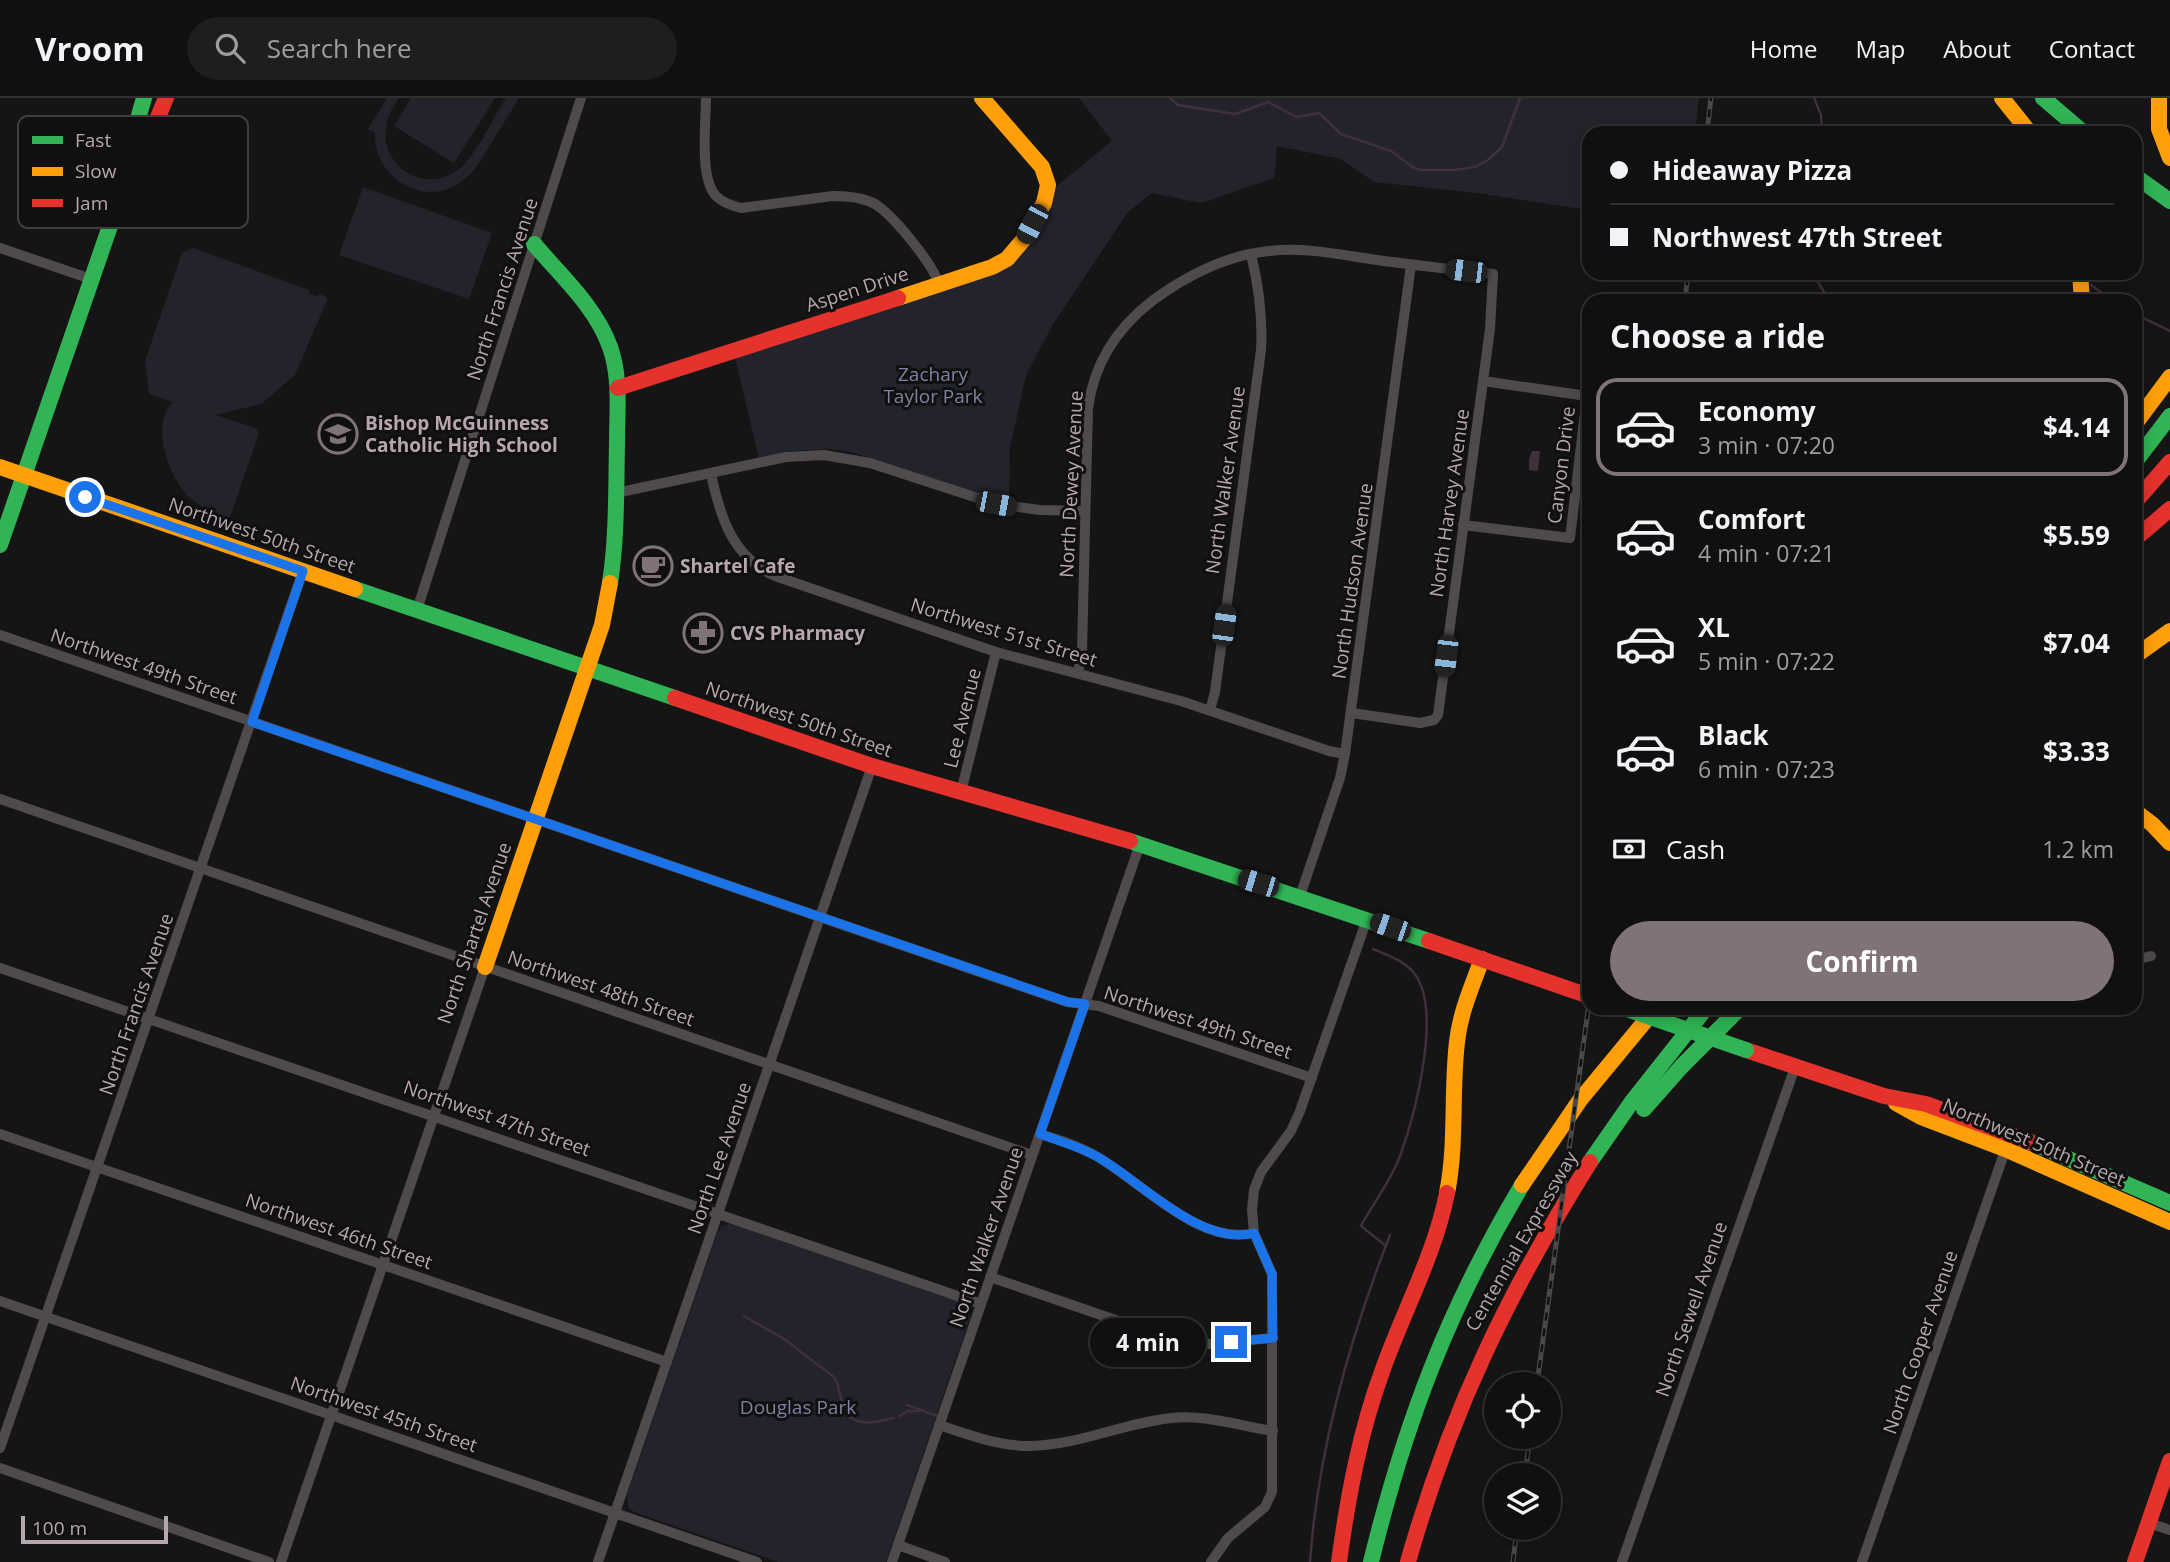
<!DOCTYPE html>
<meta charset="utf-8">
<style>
:root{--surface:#101010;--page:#1e1e1e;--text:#f1f3f6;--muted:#9c9d9f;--line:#303030;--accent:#7f7379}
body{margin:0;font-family:"Open Sans",sans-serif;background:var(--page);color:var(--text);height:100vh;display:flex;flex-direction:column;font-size:26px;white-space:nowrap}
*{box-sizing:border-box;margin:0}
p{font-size:23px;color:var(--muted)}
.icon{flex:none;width:38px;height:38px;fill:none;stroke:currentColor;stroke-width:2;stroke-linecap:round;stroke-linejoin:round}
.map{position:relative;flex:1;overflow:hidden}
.side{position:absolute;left:1582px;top:196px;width:560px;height:721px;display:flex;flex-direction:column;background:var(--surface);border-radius:21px;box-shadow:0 4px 18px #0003,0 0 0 2px var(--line)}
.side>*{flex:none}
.hud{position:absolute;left:1582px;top:28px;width:560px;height:154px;border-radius:21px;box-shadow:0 4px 18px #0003,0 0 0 2px var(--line);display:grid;align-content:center;height:154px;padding:0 28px;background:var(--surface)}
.fabs{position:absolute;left:1484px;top:1274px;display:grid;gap:14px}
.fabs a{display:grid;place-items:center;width:77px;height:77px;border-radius:50%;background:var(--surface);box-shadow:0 4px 18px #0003,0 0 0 2px var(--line);font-size:35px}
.scale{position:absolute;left:21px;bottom:18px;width:147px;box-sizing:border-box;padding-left:7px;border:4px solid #b7a6af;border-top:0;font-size:19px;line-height:24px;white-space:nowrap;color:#b7a6af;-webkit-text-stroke:5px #111010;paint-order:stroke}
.end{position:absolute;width:32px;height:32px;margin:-16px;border:9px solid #1a73e8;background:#fff;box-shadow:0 0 0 4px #fff}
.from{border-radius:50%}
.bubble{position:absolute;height:49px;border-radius:24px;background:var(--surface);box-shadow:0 4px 18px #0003,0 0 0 2px var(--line);font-size:23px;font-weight:700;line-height:49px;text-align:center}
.car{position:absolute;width:21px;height:42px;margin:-21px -10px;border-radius:9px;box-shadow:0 0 5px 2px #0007;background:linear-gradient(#222 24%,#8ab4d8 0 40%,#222 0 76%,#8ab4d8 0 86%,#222 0)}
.hud b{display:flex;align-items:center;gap:24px;height:66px;font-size:26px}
.hud b+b{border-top:2px solid var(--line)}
.hud i{width:18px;height:18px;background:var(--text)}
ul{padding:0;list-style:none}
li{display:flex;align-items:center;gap:21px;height:98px;margin:0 14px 10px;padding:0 14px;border:4px solid transparent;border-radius:21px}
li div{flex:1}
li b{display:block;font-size:26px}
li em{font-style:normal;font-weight:700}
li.on{border-color:var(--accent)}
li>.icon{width:63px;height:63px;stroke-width:1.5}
h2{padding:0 28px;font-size:32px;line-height:84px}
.pay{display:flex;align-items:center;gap:18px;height:77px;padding:0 28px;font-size:26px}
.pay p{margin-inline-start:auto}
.primary-button{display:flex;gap:14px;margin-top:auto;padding:14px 28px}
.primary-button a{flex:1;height:80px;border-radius:42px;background:var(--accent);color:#fff;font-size:28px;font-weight:700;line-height:80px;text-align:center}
header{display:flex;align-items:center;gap:42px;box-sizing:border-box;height:98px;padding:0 35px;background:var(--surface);border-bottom:2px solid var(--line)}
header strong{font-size:33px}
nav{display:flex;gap:38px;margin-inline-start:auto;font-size:24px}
.search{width:490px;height:63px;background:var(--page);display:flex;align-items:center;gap:18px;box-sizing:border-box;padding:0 24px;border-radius:38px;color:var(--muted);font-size:26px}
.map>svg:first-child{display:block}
.green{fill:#23232b}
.water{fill:#402f3c}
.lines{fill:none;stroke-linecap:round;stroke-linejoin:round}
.stream{stroke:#402f3c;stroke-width:2.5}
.street{stroke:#4f4b4d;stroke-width:10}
.fast{stroke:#30b455;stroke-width:16}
.slow{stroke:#ff9f0a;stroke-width:16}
.jam{stroke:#e5322d;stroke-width:16}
.rail-casing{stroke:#4b4849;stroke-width:5}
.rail{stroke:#111010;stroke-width:2.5;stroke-dasharray:8;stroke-linecap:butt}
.fast-bridge{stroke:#30b455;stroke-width:16}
.route{stroke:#1a73e8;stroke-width:9}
.labels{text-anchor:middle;stroke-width:6;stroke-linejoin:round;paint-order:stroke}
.street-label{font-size:19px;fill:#b7a6af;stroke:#111010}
.park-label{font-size:19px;fill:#7d82a2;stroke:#111010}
.poi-label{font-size:19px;font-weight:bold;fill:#b7a6af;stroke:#111010;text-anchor:start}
.key{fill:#111010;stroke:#433d40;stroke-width:2}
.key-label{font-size:19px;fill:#b7a6af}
</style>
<header>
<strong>Vroom</strong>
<div class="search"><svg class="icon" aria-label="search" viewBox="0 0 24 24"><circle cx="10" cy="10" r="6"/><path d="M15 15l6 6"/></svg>Search here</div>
<nav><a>Home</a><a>Map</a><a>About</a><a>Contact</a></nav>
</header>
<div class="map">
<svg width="2170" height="1464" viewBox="0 0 2170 1464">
<rect width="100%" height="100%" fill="#161515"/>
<!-- green -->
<g class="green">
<path d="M387,0H399C393,9 387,18 386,29C380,70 426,96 458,72C474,61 494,18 506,0H519L476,70C468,79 457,89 445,92C410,102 373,72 375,35L368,31Z"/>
<polygon points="411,0 495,0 454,65 394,28"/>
<polygon points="1079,0 1699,0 1695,35 1589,35 1589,112 1477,95 1374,84 1341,61 1277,48 1274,80 1201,105 1152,95 1128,114 1053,226 1026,277 1010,350 1009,403 969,393 852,354 831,351 789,353 759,361 735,259 1015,164 1057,88 1112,43"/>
<polygon points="363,89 492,135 469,201 339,157"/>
<path d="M193,150L309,192V195L318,199L320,196L328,200L295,277L261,306L215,317L256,330L259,335L229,422C215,416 202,410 190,400C169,380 149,327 173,304L149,296L145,263L182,155Z"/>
<polygon points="731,1125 961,1204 970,1213 970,1220 886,1464 778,1464 634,1414 628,1409 627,1397 718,1133 722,1128"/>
</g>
<!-- water -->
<polygon class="water" points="1532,353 1540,353 1538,373 1529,372 1529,361"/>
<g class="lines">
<!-- stream -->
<g class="stream">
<polyline points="1170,0 1178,7 1235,16 1268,4 1297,19 1319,15 1341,36 1391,53 1414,70 1422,72 1454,72 1475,69 1488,62 1502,49 1520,0"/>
<polyline points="1814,0 1821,17 1822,35"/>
<polyline points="1812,175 1830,203"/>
<polyline points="2091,187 2113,203"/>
<polyline points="2135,216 2170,233"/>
<path d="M1373,851C1387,857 1405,863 1414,875C1443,911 1415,1017 1400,1058C1391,1083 1373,1105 1361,1128L1386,1148"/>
<path d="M744,1218L784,1241L834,1279C840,1289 840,1300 844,1311C854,1331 877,1324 894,1320"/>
<polyline points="907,1307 940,1319"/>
<polyline points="899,1318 908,1313 919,1313"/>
<path d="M1310,1464C1318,1351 1349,1242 1390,1137"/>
</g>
<!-- street -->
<g class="street">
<path d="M706,0C706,24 699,80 716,98C723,105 733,108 741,110L833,98C847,98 862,99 875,106C894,118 932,165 939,186"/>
<polyline points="0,150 91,181"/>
<path d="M711,376C720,418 732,459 775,478L996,554L1181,603L1329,653L1345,656"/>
<polyline points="616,395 786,359 824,357 870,365 996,406 1040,412 1085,413"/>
<polyline points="1463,427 1570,440 1587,298 1483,283"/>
<polyline points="417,512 581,0"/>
<polyline points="0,537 1067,904 1099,908 1312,980"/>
<path d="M1078,575L1082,553L1088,310C1094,266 1117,230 1152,203C1186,178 1227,157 1269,153C1303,149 1337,156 1370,161C1411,167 1452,171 1493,176L1490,231L1438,617L1434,622L1420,625L1352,615"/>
<path d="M1210,612L1215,594L1261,252C1263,219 1259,189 1251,156"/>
<polyline points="961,694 996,554"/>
<polyline points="0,701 1032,1057"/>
<polyline points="1300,798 1340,680 1345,656 1411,167"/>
<polyline points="2135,862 2151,858"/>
<polyline points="0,870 981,1206"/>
<polyline points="0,1036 667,1264"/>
<path d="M1040,1036C1059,1042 1079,1048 1096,1058C1139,1082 1200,1149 1254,1135"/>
<polyline points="990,1179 1177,1243 1210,1246 1273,1240"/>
<polyline points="0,1203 757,1464"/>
<path d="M939,1327C968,1336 997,1348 1028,1348C1077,1348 1123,1325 1171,1320C1204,1316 1240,1328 1273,1333"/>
<polyline points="0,1350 303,473"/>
<polyline points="0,1370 269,1464"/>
<polyline points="2149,1425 2170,1432"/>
<polyline points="898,1447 945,1464"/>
<polyline points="281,1464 485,869"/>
<polyline points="598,1464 872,668"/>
<polyline points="892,1464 1140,746"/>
<polyline points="1211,1464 1228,1440 1265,1409 1272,1394 1272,1176 1254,1135 1252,1112 1254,1092 1261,1074 1291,1033 1300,1013 1367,821"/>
<polyline points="1622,1464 1795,969"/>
<polyline points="1862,1464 2007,1047"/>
</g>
<!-- fast -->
<g class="fast">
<polyline points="2043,0 2084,35"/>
<polyline points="2135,78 2170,103"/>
<path d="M534,146C561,178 596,209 610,249C621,280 617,313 617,345C616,392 617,439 610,485"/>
<polyline points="2135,364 2170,318"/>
<polyline points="0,447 129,73 135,31 144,0"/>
<polyline points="355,491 675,600"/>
<polyline points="1130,743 1429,843"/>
<polyline points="1644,1011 1682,968 1740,910"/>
<polyline points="2030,1044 2170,1105"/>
<polyline points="1590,1064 1631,1005 1706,910"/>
<path d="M1371,1464C1405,1325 1448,1211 1522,1087"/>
</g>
<!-- slow -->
<g class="slow">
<polyline points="2002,0 2030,35"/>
<polyline points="2159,0 2159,31 2170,60"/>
<polyline points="2080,175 2082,203"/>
<polyline points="898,200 992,169 1007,161 1024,141 1044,105 1048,87 1042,69 982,0"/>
<polyline points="2135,326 2170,279"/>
<polyline points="0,369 355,491"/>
<polyline points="2135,558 2170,533"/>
<polyline points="2135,713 2152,726 2170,745"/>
<polyline points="485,869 602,527 610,485"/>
<polyline points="1896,1005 1921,1019 2005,1051 2170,1124"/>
<polyline points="1522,1087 1580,1002 1656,910"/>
<path d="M1447,1095C1457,1045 1451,994 1457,944C1460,915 1472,888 1482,861"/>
</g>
<!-- jam -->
<g class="jam">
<polyline points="132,66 151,36 166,0"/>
<polyline points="618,290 898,200"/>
<polyline points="2135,404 2170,364"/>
<polyline points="2135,441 2170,411"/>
<polyline points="675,600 872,668 1130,743"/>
<polyline points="1429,843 1589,898"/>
<polyline points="1746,952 1884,998 1926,1006 2030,1044"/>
<path d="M1339,1464C1348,1398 1360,1333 1383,1271C1404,1212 1435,1156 1447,1095"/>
<path d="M1408,1464C1450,1315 1508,1195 1590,1064"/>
<polyline points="2135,1464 2170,1363"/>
</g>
<!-- rail casing -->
<g class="rail-casing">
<g id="rail">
<polyline points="1707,35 1711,0"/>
<polyline points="1685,203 1688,175"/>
<polyline points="1537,1286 1589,905"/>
<polyline points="1525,1377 1530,1339"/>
<polyline points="1513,1464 1517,1430"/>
</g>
</g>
<!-- rail -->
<use href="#rail" class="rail"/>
<!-- fast-bridge -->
<polyline class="fast-bridge" points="1624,910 1746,952"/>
</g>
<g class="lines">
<!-- route -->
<path class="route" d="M85,399L303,473L252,624L1068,904L1085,906L1040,1036C1059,1043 1078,1048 1096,1058C1140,1082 1200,1149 1254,1135L1272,1176L1273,1240L1231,1244"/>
</g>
<!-- icons -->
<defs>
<g id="school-ring" transform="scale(2.0125)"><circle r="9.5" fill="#111010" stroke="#7f7379" stroke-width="1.5"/><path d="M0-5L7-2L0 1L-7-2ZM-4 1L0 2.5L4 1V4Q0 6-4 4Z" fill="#7f7379"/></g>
<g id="cafe-ring" transform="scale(2.0125)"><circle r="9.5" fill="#111010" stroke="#7f7379" stroke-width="1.5"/><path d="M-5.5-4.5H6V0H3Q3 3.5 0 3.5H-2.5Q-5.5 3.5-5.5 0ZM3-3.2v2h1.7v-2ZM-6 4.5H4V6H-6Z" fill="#7f7379"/></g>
<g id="pharmacy-ring" transform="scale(2.0125)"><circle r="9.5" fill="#111010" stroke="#7f7379" stroke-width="1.5"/><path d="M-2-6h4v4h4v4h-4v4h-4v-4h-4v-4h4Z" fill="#7f7379"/></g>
</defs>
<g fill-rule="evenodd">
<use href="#school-ring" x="338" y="336"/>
<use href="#cafe-ring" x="653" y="468"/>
<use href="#pharmacy-ring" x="703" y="535"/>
</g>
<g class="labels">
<!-- street labels -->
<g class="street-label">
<text transform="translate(502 191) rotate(-72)" y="7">North Francis Avenue</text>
<text transform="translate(857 191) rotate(-18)" y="7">Aspen Drive</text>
<text transform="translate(1561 367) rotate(-83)" y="7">Canyon Drive</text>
<text transform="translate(1225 382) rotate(-82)" y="7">North Walker Avenue</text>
<text transform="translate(1071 386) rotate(-87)" y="7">North Dewey Avenue</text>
<text transform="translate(1449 405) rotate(-82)" y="7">North Harvey Avenue</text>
<text transform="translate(262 437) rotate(19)" y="7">Northwest 50th Street</text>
<text transform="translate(1352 483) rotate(-82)" y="7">North Hudson Avenue</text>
<text transform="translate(1004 534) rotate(17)" y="7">Northwest 51st Street</text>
<text transform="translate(144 568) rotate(19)" y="7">Northwest 49th Street</text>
<text transform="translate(962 620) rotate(-76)" y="7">Lee Avenue</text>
<text transform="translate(799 621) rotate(19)" y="7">Northwest 50th Street</text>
<text transform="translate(474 835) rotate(-71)" y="7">North Shartel Avenue</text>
<text transform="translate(601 890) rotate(19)" y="7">Northwest 48th Street</text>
<text transform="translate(136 906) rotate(-71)" y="7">North Francis Avenue</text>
<text transform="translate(1198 924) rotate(18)" y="7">Northwest 49th Street</text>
<text transform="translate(497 1020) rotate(19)" y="7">Northwest 47th Street</text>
<text transform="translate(2034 1044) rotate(23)" y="7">Northwest 50th Street</text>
<text transform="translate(719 1060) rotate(-71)" y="7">North Lee Avenue</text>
<text transform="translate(339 1133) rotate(19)" y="7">Northwest 46th Street</text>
<text transform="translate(986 1139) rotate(-71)" y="7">North Walker Avenue</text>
<text transform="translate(1521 1143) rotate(-60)" y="7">Centennial Expressway</text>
<text transform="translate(1691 1211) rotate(-71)" y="7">North Sewell Avenue</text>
<text transform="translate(1920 1244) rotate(-71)" y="7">North Cooper Avenue</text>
<text transform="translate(384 1316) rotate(19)" y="7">Northwest 45th Street</text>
</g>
<!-- park labels -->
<g class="park-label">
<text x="933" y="283">Zachary<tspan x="933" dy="22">Taylor Park</tspan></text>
<text x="798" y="1316">Douglas Park</text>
</g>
<!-- poi labels -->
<g class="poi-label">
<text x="365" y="332">Bishop McGuinness<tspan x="365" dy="22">Catholic High School</tspan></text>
<text x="680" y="475">Shartel Cafe</text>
<text x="730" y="542">CVS Pharmacy</text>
</g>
</g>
<!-- legend -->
<rect x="18" y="18" width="230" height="112" rx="10" class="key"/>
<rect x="32" y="38" width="31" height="8" fill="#30b455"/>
<rect x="32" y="69" width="31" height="9" fill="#ff9f0a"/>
<rect x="32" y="101" width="31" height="8" fill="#e5322d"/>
<g class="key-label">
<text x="75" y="49">Fast</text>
<text x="75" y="80">Slow</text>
<text x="75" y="112">Jam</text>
</g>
</svg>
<div class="fabs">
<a><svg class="icon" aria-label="locate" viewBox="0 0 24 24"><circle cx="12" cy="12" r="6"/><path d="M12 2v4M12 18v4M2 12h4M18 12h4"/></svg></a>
<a><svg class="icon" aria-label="layers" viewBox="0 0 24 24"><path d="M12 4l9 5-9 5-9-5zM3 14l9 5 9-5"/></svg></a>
</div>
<div class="scale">100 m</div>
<i class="end from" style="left:85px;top:399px"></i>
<i class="end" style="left:1231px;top:1244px"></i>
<div class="bubble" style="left:1090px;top:1220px;width:116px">4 min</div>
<i class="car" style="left:1032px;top:126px;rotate:208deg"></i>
<i class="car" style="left:1466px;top:173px;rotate:277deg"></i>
<i class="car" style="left:996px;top:406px;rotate:101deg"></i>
<i class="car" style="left:1224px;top:527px;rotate:8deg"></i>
<i class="car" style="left:1446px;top:558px;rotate:187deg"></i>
<i class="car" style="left:1258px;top:785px;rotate:287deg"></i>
<i class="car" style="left:1390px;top:829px;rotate:289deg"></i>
<div class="hud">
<b><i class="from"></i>Hideaway Pizza</b>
<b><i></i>Northwest 47th Street</b>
</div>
<section class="side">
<h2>Choose a ride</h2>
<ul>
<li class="on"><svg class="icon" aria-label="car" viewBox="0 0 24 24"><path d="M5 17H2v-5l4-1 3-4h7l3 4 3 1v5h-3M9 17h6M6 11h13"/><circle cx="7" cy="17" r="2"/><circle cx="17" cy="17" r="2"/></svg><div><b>Economy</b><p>3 min · 07:20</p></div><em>$4.14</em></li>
<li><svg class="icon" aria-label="car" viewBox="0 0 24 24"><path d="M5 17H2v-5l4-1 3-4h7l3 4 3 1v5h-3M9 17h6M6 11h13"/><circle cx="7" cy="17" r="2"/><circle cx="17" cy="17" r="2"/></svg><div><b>Comfort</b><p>4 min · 07:21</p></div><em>$5.59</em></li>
<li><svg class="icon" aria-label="car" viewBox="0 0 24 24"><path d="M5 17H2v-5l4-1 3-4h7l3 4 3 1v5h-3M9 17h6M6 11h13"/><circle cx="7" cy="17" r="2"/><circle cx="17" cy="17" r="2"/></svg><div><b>XL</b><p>5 min · 07:22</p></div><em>$7.04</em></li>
<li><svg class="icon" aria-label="car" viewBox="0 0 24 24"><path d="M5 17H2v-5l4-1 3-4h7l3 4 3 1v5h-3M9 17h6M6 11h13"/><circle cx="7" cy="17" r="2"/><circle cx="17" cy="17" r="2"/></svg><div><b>Black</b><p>6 min · 07:23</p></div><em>$3.33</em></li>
</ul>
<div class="pay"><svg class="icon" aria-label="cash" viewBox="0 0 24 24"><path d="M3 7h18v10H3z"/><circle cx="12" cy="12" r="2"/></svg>Cash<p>1.2 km</p></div>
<div class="primary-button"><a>Confirm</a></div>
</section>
</div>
